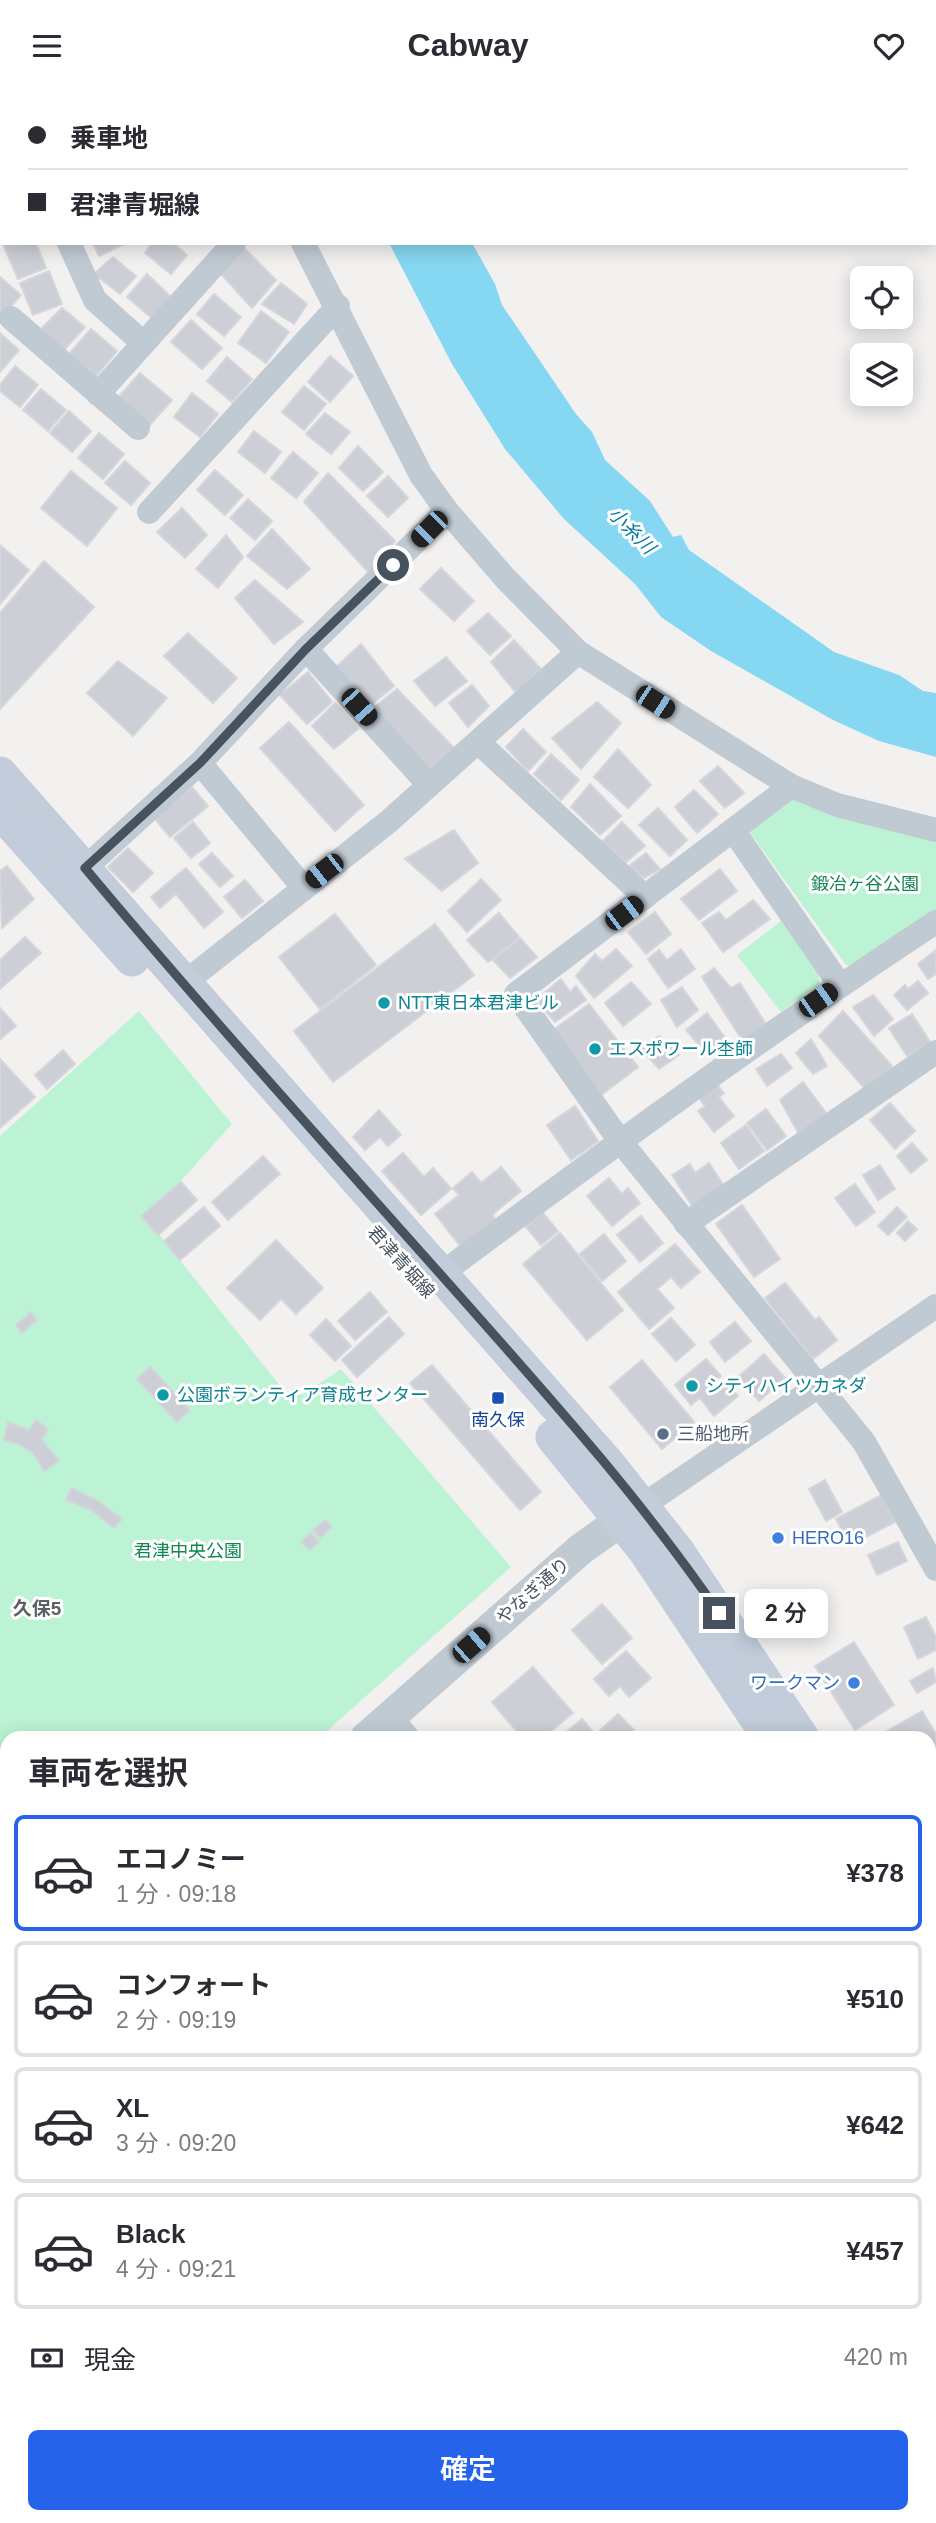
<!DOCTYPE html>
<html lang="ja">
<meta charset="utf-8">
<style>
:root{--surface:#fff;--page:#f7f7f7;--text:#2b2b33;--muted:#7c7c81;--line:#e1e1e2;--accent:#2563eb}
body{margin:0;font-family:Arial,"Noto Sans JP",sans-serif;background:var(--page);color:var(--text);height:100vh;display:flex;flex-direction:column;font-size:26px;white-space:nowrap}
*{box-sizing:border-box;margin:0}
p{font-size:23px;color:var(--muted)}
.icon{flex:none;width:38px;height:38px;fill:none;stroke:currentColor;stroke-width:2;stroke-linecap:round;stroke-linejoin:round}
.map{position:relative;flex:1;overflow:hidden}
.sheet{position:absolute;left:0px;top:1640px;width:936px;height:793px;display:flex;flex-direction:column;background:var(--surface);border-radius:21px 21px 0 0;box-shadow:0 4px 18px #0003}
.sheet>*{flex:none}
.guide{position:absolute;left:0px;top:0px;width:936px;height:154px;box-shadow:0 4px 18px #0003;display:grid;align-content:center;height:154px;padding:0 28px;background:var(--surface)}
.buttons{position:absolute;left:850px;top:175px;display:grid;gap:14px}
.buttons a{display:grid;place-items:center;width:63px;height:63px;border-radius:10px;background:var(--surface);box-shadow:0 4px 18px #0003;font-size:35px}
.end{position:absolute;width:32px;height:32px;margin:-16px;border:9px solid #47525f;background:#fff;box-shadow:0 0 0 4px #fff}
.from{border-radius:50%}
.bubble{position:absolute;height:49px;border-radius:10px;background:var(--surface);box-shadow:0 4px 18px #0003;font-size:23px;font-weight:600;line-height:49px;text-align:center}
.car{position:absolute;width:21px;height:42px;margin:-21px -10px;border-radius:9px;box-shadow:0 0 5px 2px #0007;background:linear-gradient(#222 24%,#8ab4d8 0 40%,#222 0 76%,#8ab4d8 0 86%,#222 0)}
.guide b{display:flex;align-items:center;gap:24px;height:66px;font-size:26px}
.guide b+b{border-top:2px solid var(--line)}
.guide i{width:18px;height:18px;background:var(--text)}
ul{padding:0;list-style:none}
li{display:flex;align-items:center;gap:21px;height:116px;margin:0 14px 10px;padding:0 14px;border:4px solid var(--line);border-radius:10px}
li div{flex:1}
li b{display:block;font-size:26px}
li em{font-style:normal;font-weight:600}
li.current{border-color:var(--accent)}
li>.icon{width:63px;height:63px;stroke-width:1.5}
h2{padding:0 28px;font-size:32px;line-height:84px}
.pay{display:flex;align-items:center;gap:18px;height:77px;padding:0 28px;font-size:26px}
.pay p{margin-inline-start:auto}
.button{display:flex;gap:14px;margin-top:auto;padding:14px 28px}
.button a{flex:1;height:80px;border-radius:10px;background:var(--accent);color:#fff;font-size:28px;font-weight:600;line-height:80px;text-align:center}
header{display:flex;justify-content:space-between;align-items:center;height:91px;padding:0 28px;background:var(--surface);font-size:32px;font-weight:600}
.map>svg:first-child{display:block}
.green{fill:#bcf3d4}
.water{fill:#86d7f2}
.building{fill:#cccfd5;stroke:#d4d6dc;stroke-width:2}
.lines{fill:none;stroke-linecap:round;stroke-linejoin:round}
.minor{stroke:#c0cad3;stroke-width:24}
.tertiary{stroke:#c0cad3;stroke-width:32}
.secondary{stroke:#c2ccda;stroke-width:35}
.route{stroke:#47525f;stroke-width:9}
.culture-dot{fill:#0f9aa8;stroke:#fff;stroke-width:2.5}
.transit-dot{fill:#1a4fb4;stroke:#fff;stroke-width:2.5}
.service-dot{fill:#5c6f8a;stroke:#fff;stroke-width:2.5}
.shop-dot{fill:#3f7fe0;stroke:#fff;stroke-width:2.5}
.labels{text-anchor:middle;stroke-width:6;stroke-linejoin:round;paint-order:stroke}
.park-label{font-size:18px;fill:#118751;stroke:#fff}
.culture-label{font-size:18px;fill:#0d838f;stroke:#fff;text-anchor:start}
.street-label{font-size:18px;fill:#47525f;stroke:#fff}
.transit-label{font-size:18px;fill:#164399;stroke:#fff}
.service-label{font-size:18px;fill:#4e5e75;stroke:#fff;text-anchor:start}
.shop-label{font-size:18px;fill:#366cbe;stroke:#fff;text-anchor:start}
.water-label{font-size:19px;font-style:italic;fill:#047ca6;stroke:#fff}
.neighbourhood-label{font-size:19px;font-weight:bold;fill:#5c6066;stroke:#fff}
</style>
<header><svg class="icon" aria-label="menu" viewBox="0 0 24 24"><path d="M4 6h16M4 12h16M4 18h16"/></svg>Cabway<svg class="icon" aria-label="heart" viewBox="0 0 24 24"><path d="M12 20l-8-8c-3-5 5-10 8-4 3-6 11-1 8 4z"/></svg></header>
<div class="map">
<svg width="936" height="2432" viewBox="0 0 936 2432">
<rect width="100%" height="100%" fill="#f3f0f0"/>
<!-- green -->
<g class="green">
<polygon points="787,709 803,709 936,746 936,822 852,874 846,874 749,740"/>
<polygon points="781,830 819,882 819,893 781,921 737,864"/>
<polygon points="139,920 232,1033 147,1128 285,1301 302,1304 341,1278 511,1476 319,1647 7,1647 7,1740 0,1732 0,1045"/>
</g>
<!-- water -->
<polygon class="water" points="389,152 472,152 495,193 502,214 576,323 592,341 605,369 650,410 673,446 681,444 689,459 834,561 899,584 923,600 936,602 936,666 879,650 833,629 711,560 661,526 635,493 564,428 505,358 452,273"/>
<!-- building -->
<g class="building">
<polygon points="36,152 46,177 18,188 3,153"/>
<polygon points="93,152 126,152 99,165"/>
<polygon points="152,152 173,152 187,164 171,183 145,162"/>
<polygon points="243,156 276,189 252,217 221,183"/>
<polygon points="113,166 136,185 120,203 94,183"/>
<polygon points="49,180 62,213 33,224 20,192"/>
<polygon points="147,183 170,205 153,228 127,206"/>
<polygon points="0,186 21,204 0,228"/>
<polygon points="281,192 307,213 294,233 262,213"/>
<polygon points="214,203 241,226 224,245 197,223"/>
<polygon points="62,217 85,236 62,261 39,240"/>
<polygon points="261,220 289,241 266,272 238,252"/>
<polygon points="191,229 222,257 202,278 171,251"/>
<polygon points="91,238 117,260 96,285 69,263"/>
<polygon points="0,242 19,259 0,281"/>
<polygon points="330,265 353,285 330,311 308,291"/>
<polygon points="227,266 252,288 232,311 207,290"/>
<polygon points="15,275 38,294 20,316 0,300 0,294"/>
<polygon points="140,282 172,309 148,336 117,308"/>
<polygon points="304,295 326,313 304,339 282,321"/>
<polygon points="41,298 66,319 48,340 23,319"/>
<polygon points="192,302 218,323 200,346 174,326"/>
<polygon points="69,320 91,340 72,361 50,342"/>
<polygon points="325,322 350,341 331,363 306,343"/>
<polygon points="254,340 281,361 265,382 238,361"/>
<polygon points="99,342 124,363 103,388 78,367"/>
<polygon points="358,355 383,381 363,400 339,377"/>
<polygon points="293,361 318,382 296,407 271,387"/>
<polygon points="125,370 150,392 131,414 105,392"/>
<polygon points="215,379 243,404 225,424 197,399"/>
<polygon points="71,380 117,417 87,455 41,417"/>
<polygon points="328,382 395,450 369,482 304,411"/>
<polygon points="388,385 408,407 388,426 367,405"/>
<polygon points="248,408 272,430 255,449 230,427"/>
<polygon points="182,417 207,444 185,467 157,441"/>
<polygon points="272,438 310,478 287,498 247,465"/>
<polygon points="226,444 243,466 218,497 196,478"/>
<polygon points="0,454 29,479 0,513"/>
<polygon points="44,470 94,516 0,618 0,522"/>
<polygon points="441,477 474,510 454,530 420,498"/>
<polygon points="255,489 303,531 274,553 235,507"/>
<polygon points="488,522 511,545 490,564 467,540"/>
<polygon points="188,542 237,587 213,612 164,565"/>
<polygon points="514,549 541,578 516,602 491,571"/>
<polygon points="361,553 394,595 368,616 335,577"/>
<polygon points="446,566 467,590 435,615 414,590"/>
<polygon points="118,570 167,607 133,645 87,602"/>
<polygon points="308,581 332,611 307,633 280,604"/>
<polygon points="472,594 489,615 468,636 449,612"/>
<polygon points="397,598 454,657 426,680 371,619"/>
<polygon points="597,611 621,632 581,678 552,647"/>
<polygon points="335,612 358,638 334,658 312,635"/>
<polygon points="289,631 364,714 335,740 260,657"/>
<polygon points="523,638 546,661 528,680 506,656"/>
<polygon points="618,658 651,694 628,717 594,686"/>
<polygon points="551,663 579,689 561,709 534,683"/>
<polygon points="718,675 744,702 725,717 700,690"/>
<polygon points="590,693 621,725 600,744 571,716"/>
<polygon points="192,696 208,715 170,746 154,727"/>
<polygon points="694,699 718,723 697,742 675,716"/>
<polygon points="658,717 687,749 670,765 639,734"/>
<polygon points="193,731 210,752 191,767 174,747"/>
<polygon points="622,731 645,755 626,771 602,751"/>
<polygon points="454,739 478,772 442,800 405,768"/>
<polygon points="128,757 153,782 133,801 108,776"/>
<polygon points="212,762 233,785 220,796 199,773"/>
<polygon points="646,762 660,778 644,787 629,775"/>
<polygon points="7,775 34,808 2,837 0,780"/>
<polygon points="186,777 223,821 204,837 176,803 160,817 151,806"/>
<polygon points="720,778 737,800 699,829 681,808"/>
<polygon points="481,788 501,809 467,841 448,820"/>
<polygon points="245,789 263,810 242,827 224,806"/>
<polygon points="753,809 770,828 723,861 702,832 719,821 726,829"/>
<polygon points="655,821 671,843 646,863 628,841"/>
<polygon points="499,822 520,847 488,871 467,849"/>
<polygon points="335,823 376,874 320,918 279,866"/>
<polygon points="435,833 474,884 333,991 294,940"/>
<polygon points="25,846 41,862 0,898 0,869"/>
<polygon points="520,847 537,866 510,887 493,869"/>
<polygon points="616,858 632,875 594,907 576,885 595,863 602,870"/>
<polygon points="681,858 695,878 668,897 648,868 659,859 667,869"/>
<polygon points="936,859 936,883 928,888 918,873"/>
<polygon points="714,877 731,897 740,892 767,935 742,949 702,886"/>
<polygon points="561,888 570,901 576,895 586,909 555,931 536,909"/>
<polygon points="918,890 928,902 907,919 894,904 905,894 908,898"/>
<polygon points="631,891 651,913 623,935 605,912"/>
<polygon points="682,896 698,919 677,936 661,909"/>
<polygon points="873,904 893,928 874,945 853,916"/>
<polygon points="589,913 638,976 601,1004 552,940"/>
<polygon points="0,917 16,935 0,948"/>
<polygon points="843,920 893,976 864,997 819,945"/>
<polygon points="707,922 728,951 709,966 686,939"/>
<polygon points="912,923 930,951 907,965 889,937"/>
<polygon points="659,945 679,964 659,978 641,958"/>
<polygon points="811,948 827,975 813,983 796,962"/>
<polygon points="63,959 75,973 47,998 35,984"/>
<polygon points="781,963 792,977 767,995 756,978"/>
<polygon points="0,968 35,1006 0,1037"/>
<polygon points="803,991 827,1023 800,1045 780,1009"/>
<polygon points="716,992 724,1002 719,1006 734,1025 714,1041 698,1020 705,1015 698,1006"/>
<polygon points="890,1012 915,1040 895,1058 870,1029"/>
<polygon points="575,1015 598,1050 571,1069 547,1034"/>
<polygon points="766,1018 786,1045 767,1059 747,1032"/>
<polygon points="379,1019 401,1044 388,1055 380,1046 365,1059 353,1046"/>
<polygon points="746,1034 764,1060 739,1078 721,1052"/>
<polygon points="912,1052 927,1069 911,1082 897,1065"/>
<polygon points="403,1062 424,1086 433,1077 451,1098 421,1124 382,1080"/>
<polygon points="263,1065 280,1083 228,1129 212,1111"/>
<polygon points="709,1072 726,1098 694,1118 672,1084 690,1073 695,1082"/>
<polygon points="880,1074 895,1098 878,1109 863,1084"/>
<polygon points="501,1076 521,1100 493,1123 495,1129 461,1156 435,1123 459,1104 453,1097 472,1081 481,1092"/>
<polygon points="609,1087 622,1103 628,1097 640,1112 612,1135 587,1105"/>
<polygon points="181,1091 197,1109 158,1144 141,1125"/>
<polygon points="855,1093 875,1121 856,1135 835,1107"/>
<polygon points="742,1114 780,1168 754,1186 716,1133"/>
<polygon points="204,1116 220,1135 180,1169 164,1150"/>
<polygon points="897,1116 907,1126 888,1144 878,1135"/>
<polygon points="543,1122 558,1140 541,1154 526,1136"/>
<polygon points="641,1125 663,1152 640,1171 617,1144"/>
<polygon points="908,1130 917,1138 905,1150 897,1142"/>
<polygon points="560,1142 623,1219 587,1249 523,1173"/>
<polygon points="604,1143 626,1170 602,1190 580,1163"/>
<polygon points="276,1149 323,1197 296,1223 281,1208 260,1229 227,1197"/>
<polygon points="675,1153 700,1181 681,1197 671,1186 657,1198 674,1217 649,1238 618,1201"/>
<polygon points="785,1192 815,1229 819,1226 837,1249 813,1268 765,1207"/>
<polygon points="370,1201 387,1221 355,1249 338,1230"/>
<polygon points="31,1221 37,1229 22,1242 16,1234"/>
<polygon points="389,1226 404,1243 357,1286 342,1269"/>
<polygon points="671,1227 695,1254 676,1270 652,1243"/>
<polygon points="326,1228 351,1255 335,1270 310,1244"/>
<polygon points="735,1231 751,1250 725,1271 710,1251"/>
<polygon points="764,1263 785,1287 759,1310 738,1286"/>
<polygon points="706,1268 721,1285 706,1297 711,1303 726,1291 738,1305 714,1325 700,1307 691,1314 675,1294"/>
<polygon points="642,1269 694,1331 662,1358 610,1296"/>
<polygon points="432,1274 541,1401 520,1419 410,1292"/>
<polygon points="150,1276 190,1319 177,1331 137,1288"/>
<polygon points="36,1329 48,1338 42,1349 59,1370 44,1380 33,1362 19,1353 4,1349 8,1331 29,1339"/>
<polygon points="825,1389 842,1421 826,1430 809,1398"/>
<polygon points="71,1397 97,1409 122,1428 114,1437 91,1419 66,1409"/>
<polygon points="881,1404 895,1431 850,1454 836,1428"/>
<polygon points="325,1429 332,1436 320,1447 313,1439"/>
<polygon points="311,1442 319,1451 310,1459 301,1451"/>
<polygon points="898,1451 907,1470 877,1484 868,1464"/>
<polygon points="602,1513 632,1547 602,1573 572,1539"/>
<polygon points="926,1526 936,1546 936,1559 918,1568 904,1536"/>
<polygon points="854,1551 894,1614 855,1639 815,1575"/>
<polygon points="626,1560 651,1587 629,1606 620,1595 609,1605 594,1588"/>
<polygon points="533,1576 573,1622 543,1647 522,1647 492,1611"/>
<polygon points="933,1577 936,1591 917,1602 910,1590"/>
<polygon points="922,1620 936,1643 936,1656 929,1660 929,1647 884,1647 882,1643"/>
<polygon points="618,1623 634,1639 626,1647 603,1647 598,1641"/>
<polygon points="582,1628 598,1647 559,1647"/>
<polygon points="7,1853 7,1881 5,1882 0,1876 0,1859"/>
<polygon points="7,1893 7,1914 0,1906 0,1899"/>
<polygon points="0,2102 7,2109 7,2144 0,2136"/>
<polygon points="0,2147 7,2154 7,2166 0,2172"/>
<polygon points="7,2219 7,2247 0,2239 0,2226"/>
<polygon points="932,2226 936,2231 936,2268 932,2271 929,2267"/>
<polygon points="6,2303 7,2316 1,2321 0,2308"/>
<polygon points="2,2330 7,2336 7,2378 0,2370"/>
<polygon points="56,2426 82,2426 75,2432 62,2432"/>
<polygon points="94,2426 103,2426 109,2432 87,2432"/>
<polygon points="173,2426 196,2426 188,2432 179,2432"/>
<polygon points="226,2426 254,2426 260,2432 224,2432 222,2430"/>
<polygon points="263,2426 303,2426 295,2432 268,2432"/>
<polygon points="642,2426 664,2426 669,2432 639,2432 637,2430"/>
<polygon points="821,2426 864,2426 857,2432 813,2432"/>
<polygon points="879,2426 916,2426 921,2432 885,2432"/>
</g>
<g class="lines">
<!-- minor -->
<g class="minor">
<polyline points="228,0 229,2"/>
<polyline points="91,2 95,0"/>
<polyline points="0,42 2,41"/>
<polyline points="69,152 95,209 143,252"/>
<polyline points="303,152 421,384 447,420 505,487 578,561 791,695 837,714 936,739"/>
<polyline points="11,227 138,337"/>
<polyline points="98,303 234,152"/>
<polyline points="149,421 338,215"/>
<polyline points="306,558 429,694"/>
<polyline points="478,651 645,806"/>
<polyline points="200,672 303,796"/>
<polyline points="791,695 516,903 620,1050 864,1351 936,1478"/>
<polyline points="733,739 840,894"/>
<polyline points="85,777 200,672 306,558 447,420"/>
<polyline points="183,893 388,731 578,561"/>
<polyline points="686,1133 936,961"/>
<path d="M441,1183C603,1062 767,942 936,831"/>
<polyline points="642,1415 936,1215"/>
<polyline points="390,1625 408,1647"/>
<polyline points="929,2163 936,2172"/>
<polyline points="0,2190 7,2184"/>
<polyline points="0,2278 7,2286"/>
<polyline points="929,2384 936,2392"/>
<polyline points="134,2426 140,2432"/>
<polyline points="751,2426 756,2432"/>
<polyline points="304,2432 312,2426"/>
</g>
<!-- tertiary -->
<g class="tertiary">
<polyline points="366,1647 581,1458 640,1416"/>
<polyline points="0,1777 7,1785"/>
<polyline points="0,1972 7,1966"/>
<polyline points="524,2426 530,2432"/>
</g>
<!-- secondary -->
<g class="secondary">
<polyline points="0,683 608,1373 677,1460 802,1647"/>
<polyline points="0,720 132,868"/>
<polyline points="553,1346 645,1459 770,1647"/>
<polyline points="929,1836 936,1846"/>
<polyline points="929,1884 936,1894"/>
</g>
</g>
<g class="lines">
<!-- route -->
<path class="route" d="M393,474L306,558L200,672L85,777C206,922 333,1062 458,1203C550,1307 641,1408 719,1522"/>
</g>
<!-- markers -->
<g class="culture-dot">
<circle cx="384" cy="912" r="7"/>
<circle cx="595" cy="958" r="7"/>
<circle cx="692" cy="1295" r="7"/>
<circle cx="163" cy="1304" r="7"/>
</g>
<rect class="transit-dot" x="491" y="1300" width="14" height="14" rx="3.5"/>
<circle class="service-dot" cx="663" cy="1343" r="7"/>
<g class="shop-dot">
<circle cx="778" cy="1447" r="7"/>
<circle cx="854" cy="1592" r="7"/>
</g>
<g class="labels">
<!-- park labels -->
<g class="park-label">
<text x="865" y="799">鍛冶ヶ谷公園</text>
<text x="188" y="1466">君津中央公園</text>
</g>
<!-- culture labels -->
<g class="culture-label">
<text x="398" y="918">NTT東日本君津ビル</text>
<text x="609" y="964">エスポワール杢師</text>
<text x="706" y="1301">シティハイツカネダ</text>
<text x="177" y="1310">公園ボランティア育成センター</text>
</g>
<!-- street labels -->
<g class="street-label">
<text transform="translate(401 1171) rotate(48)" y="6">君津青堀線</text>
<text transform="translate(533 1500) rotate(-41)" y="6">やなぎ通り</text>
</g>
<!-- transit labels -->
<g class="transit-label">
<text x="498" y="1335">南久保</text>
</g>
<!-- service labels -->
<g class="service-label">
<text x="677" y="1349">三船地所</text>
</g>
<!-- shop labels -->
<g class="shop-label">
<text x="792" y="1453">HERO16</text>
<text x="840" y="1598" text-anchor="end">ワークマン</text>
</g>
<!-- water labels -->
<g class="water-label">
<text transform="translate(632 439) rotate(45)" y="7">小糸川</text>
</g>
<!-- neighbourhood labels -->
<g class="neighbourhood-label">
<text x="37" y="1524">久保5</text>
</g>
</g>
</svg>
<div class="buttons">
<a><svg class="icon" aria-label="locate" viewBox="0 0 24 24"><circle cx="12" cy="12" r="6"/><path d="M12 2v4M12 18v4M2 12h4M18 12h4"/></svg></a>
<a><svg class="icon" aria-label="layers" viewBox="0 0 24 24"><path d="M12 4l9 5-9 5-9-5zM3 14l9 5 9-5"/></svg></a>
</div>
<i class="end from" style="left:393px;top:474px"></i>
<i class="end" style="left:719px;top:1522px"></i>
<div class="bubble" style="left:744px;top:1498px;width:84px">2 分</div>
<i class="car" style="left:429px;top:438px;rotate:225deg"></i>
<i class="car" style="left:655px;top:611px;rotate:123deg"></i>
<i class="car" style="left:359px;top:616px;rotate:138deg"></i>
<i class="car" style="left:324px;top:780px;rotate:232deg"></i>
<i class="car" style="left:624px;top:822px;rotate:53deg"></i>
<i class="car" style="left:818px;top:909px;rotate:55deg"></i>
<i class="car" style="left:471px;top:1554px;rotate:49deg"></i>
<div class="guide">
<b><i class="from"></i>乗車地</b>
<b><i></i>君津青堀線</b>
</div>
<section class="sheet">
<h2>車両を選択</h2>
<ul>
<li class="current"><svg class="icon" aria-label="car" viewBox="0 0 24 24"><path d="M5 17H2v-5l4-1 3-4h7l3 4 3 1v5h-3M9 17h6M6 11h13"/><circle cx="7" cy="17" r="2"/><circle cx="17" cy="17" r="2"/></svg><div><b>エコノミー</b><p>1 分 · 09:18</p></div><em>¥378</em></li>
<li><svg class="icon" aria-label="car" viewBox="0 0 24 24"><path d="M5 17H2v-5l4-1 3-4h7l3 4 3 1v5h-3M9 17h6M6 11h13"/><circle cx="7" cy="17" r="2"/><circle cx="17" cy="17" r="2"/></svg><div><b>コンフォート</b><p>2 分 · 09:19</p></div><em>¥510</em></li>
<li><svg class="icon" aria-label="car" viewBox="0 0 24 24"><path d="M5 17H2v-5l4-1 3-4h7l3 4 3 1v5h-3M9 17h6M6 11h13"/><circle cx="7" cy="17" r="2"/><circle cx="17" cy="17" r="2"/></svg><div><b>XL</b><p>3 分 · 09:20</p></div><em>¥642</em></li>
<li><svg class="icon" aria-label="car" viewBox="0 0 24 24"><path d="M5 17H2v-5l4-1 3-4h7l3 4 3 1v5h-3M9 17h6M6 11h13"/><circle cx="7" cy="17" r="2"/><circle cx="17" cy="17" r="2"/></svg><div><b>Black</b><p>4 分 · 09:21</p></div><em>¥457</em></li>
</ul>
<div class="pay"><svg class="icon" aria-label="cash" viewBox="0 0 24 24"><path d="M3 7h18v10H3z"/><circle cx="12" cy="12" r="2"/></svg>現金<p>420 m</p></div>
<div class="button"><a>確定</a></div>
</section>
</div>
